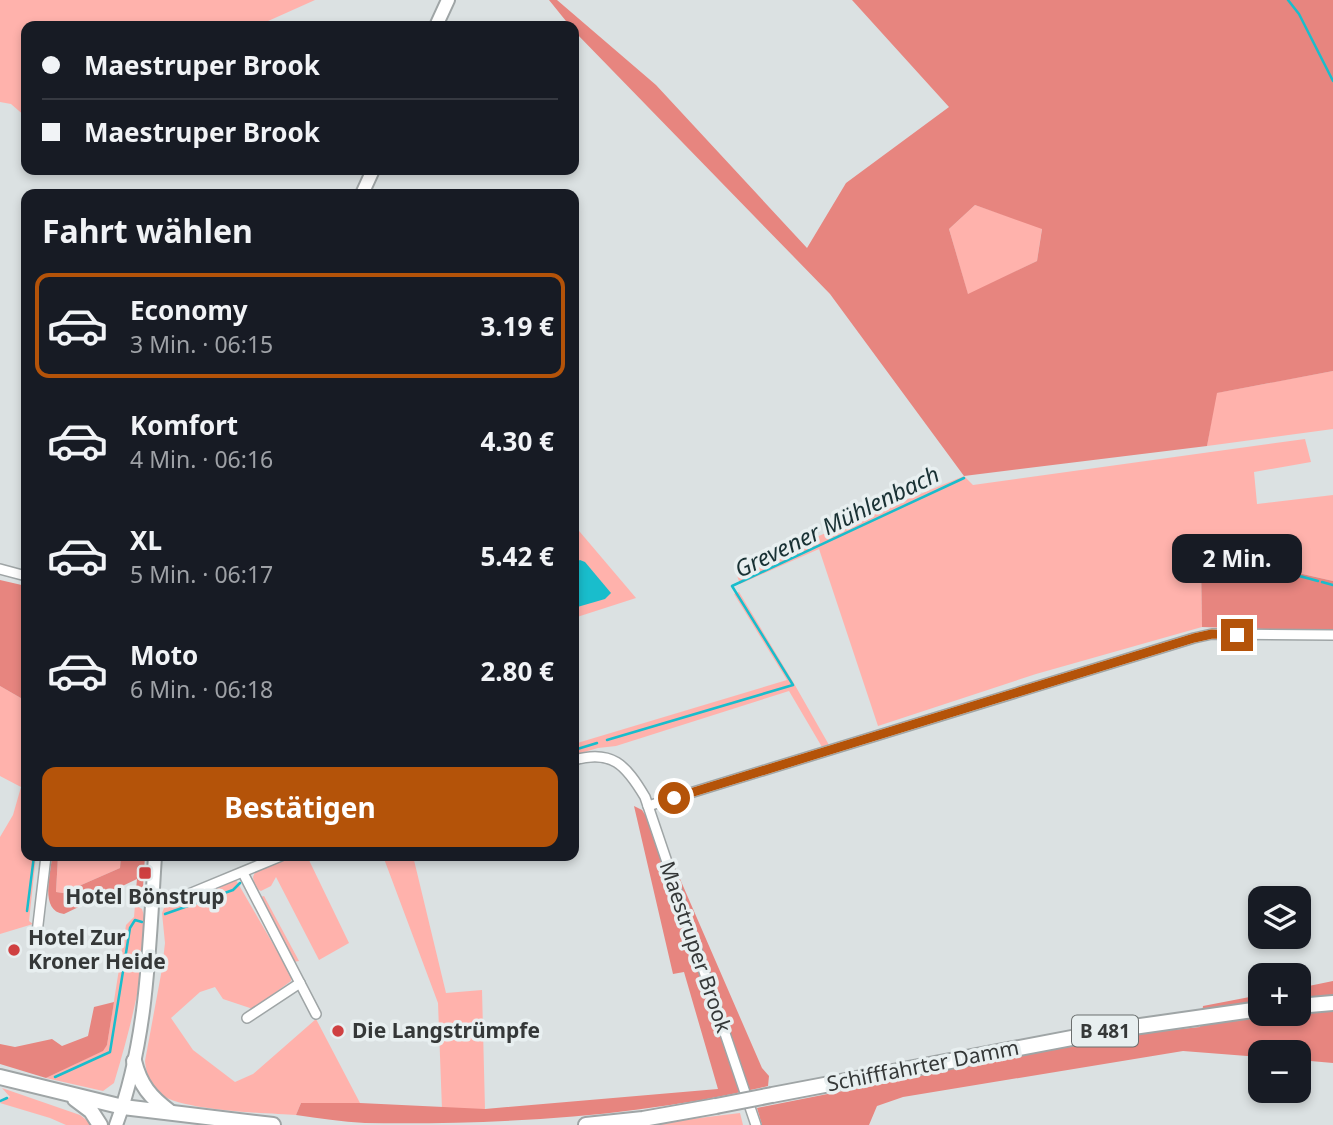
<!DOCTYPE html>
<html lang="de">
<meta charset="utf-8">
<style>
:root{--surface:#171b24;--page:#20242c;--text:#f1f3f6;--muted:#9ea1a6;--line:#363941;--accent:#b45309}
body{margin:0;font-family:"Noto Sans",sans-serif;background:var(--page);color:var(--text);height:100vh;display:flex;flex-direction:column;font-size:26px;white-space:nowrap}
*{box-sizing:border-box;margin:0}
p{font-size:23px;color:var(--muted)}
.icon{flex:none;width:38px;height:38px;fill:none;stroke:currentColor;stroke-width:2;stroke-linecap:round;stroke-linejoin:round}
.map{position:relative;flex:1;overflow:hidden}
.sheet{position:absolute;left:21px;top:189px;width:558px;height:672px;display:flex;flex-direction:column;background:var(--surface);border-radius:14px;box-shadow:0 4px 10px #0003}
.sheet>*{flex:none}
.hud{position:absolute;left:21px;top:21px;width:558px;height:154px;border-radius:14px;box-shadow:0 4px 10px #0003;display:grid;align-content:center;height:154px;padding:0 21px;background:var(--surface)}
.fabs{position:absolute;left:1248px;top:886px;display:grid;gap:14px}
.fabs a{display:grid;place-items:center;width:63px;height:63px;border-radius:14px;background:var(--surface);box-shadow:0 4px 10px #0003;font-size:35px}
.end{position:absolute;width:32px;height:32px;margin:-16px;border:9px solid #b45309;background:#fff;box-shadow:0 0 0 4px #fff}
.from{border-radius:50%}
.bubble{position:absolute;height:49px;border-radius:14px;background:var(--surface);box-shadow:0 4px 10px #0003;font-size:23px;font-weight:700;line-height:49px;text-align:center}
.hud b{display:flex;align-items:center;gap:24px;height:66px;font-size:26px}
.hud b+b{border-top:2px solid var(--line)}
.hud i{width:18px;height:18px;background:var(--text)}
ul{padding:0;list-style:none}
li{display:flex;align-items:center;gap:21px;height:105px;margin:0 14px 10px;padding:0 7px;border:4px solid transparent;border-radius:14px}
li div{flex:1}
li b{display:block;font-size:26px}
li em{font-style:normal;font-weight:700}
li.current{border-color:var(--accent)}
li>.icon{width:63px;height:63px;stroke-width:1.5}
h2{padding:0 21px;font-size:32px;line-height:84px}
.primary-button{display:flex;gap:14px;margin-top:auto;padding:14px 21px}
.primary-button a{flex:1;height:80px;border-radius:14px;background:var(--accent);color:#fff;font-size:28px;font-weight:700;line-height:80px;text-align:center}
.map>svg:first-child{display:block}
.green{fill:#ffb2ac}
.forest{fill:#e7857f;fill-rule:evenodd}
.water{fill:#19bdcc}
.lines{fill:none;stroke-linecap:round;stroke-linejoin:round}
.stream{stroke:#19bdcc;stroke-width:2.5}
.street-casing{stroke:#9fa5a6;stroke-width:12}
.secondary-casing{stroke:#9fa5a6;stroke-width:16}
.primary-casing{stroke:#9fa5a6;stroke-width:18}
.street{stroke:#fff;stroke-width:9}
.secondary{stroke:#fff;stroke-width:12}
.primary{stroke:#fff;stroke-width:14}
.primary-bridge-casing{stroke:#9fa5a6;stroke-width:18;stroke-linecap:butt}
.primary-bridge{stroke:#fff;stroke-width:14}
.route{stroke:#b45309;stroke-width:9}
.poi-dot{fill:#cf4041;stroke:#e8eff0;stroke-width:2.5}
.labels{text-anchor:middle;stroke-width:7;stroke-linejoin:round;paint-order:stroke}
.shield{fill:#e8eff0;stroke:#6b6f6f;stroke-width:2}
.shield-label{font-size:19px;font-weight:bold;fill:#353838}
.poi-label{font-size:21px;font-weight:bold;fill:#353838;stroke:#e8eff0;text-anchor:start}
.street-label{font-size:21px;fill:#353838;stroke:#e8eff0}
.water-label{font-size:23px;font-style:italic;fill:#193134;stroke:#e8eff0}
</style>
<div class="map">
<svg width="1333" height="1125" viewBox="0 0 1333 1125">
<rect width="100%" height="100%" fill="#dbe1e2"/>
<!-- green -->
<g class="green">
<polygon points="0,0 315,0 257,26 26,26 26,117 11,104 0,102"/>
<polygon points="975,205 1042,228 1037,261 968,295 949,229"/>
<polygon points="1333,371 1333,429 1207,446 1216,393"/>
<polygon points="1305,439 1311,462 1254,472 1257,504 1333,495 1333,581 1276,568 1201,562 1202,627 1036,674 878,726 819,549 740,584 734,567 775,554 964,476 973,485"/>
<polygon points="574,525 636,598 574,618"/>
<polygon points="739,592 792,680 829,745 822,747 789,691 616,746 598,748 574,755 574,744 787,680 734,594"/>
<polygon points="0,686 26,701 26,856 36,856 29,921 33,924 0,934 0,837 13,815 21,787 0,776"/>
<polygon points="58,856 121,856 120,868 63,893 56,892"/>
<polygon points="293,856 307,856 349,943 319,960 276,877 271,886 261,891 255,888 253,877 255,872"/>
<polygon points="383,856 413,856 446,993 482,990 485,1109 442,1109 438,1003"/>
<path d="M236,880L291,975V981L253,1009L223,999L215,987L200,992L171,1018L193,1050L235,1082L253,1074L316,1019L360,1103H301L296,1115C266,1113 177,1111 157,1092C149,1084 146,1071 145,1061L162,969L165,943L162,913L164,908Z"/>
<polygon points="264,896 299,961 293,962 260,897"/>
<path d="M135,905L142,909C155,942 125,1047 114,1083L103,1091L46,1078L102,1051L107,1045L126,925L134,917Z"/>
<polygon points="2,1088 80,1115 93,1125 66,1125 50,1118 0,1103 10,1097"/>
<polygon points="740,1113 743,1125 643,1125"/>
</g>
<!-- forest -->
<g class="forest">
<path d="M549,0H557L656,85L807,248L846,183L949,107L852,0H1333V371L1217,393L1207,446L964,476L830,294L575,32L574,26H570ZM975,205L1042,229L1037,261L968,294L949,229Z"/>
<polygon points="1201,562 1276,568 1333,581 1333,631 1202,627"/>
<polygon points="0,580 26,586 26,701 0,686"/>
<path d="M634,806L642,810L667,849L762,1068L769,1076L768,1086C640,1117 497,1125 365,1123C342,1122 319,1118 296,1115L301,1103H360L485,1109L718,1089L684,972L673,974Z"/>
<path d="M52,856H58L56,892L63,893L120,868L121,856H145L143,887L136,890L137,879L64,914C39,911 51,874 52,856Z"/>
<polygon points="1333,981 1333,1063 1299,1060 1298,1052 1260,1052 1260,1057 1183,1051 903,1097 877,1106 869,1125 762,1125 757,1108 1126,1035 1200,1027 1203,1006 1260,995 1260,1013 1298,1013 1299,988"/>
<polygon points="114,1002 107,1045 103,1051 46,1078 0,1064 0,1044 15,1047 52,1039 62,1046 88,1036 94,1007"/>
</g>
<!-- water -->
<polygon class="water" points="580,560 585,562 611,593 605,599 574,608 574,563"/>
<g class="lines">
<!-- stream -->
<g class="stream">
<polyline points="1288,0 1299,14 1333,81"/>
<path d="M1198,570C1247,562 1271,568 1318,581"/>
<polyline points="1322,582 1333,585"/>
<polyline points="607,740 793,685 732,586 964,478"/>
<polyline points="574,750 597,743"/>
<polyline points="27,911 34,856"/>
<polyline points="165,914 233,890 240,883"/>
<polyline points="55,1077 110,1052 130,928 135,920 142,922"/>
<polyline points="0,1101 7,1098"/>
</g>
<!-- street casing -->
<g class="street-casing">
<g id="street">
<polyline points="0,569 26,576"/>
<path d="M574,760C612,749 626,765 645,797L756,1125"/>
<polyline points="648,806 1194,638 1212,634 1333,635"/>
<polyline points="243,873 316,1014"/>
<polyline points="152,899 189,894 281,856"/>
<polyline points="37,933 46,856"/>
<polyline points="247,1018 300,983"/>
</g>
</g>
<!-- secondary casing -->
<g class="secondary-casing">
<g id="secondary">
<polyline points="436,26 448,0"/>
<polyline points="362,194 373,170"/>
<path d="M116,1125C148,1039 149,946 155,856"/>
</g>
</g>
<!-- primary casing -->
<g class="primary-casing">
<g id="primary">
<polyline points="1298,1006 1333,1003"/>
<path d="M134,1061C140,1085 150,1097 170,1112"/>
<polyline points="0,1077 123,1107 273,1125"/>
<polyline points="772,1095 1119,1029 1260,1009"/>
<polyline points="75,1099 91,1111 100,1125"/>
<polyline points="586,1125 643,1119 716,1106"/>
</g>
</g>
<!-- street -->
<use href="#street" class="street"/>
<!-- secondary -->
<use href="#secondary" class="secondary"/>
<!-- primary -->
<use href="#primary" class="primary"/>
<!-- primary-bridge casing -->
<g class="primary-bridge-casing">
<polyline id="primary-bridge" points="716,1106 772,1095"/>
</g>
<!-- primary-bridge -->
<use href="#primary-bridge" class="primary-bridge"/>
</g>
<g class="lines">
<!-- route -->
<polyline class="route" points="674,798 1194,638 1212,634 1237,635"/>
</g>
<!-- markers -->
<g class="poi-dot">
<rect x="138" y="866" width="14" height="14" rx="3.5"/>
<circle cx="14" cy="950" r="7"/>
<circle cx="338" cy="1031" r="7"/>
</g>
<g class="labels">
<!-- shield labels -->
<rect class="shield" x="1072" y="1015.5" width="66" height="31" rx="5"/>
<g class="shield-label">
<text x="1105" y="1038">B 481</text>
</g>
<!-- poi labels -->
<g class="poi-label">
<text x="145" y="904" text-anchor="middle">Hotel Bönstrup</text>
<text x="28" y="945">Hotel Zur<tspan x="28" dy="24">Kroner Heide</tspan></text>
<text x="352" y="1038">Die Langstrümpfe</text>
</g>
<!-- street labels -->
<g class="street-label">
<text transform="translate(695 947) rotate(71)" y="7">Maestruper Brook</text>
<text transform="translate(923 1066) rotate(-11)" y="7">Schifffahrter Damm</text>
</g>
<!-- water labels -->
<g class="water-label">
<text transform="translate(837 522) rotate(-26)" y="8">Grevener Mühlenbach</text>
</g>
</g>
</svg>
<div class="fabs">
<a><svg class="icon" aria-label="layers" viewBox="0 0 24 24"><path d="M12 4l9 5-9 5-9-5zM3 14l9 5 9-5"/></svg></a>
<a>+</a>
<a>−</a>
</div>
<i class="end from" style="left:674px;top:798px"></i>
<i class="end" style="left:1237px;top:635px"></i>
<div class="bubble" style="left:1172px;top:534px;width:130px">2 Min.</div>
<div class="hud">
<b><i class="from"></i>Maestruper Brook</b>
<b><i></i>Maestruper Brook</b>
</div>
<section class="sheet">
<h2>Fahrt wählen</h2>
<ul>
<li class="current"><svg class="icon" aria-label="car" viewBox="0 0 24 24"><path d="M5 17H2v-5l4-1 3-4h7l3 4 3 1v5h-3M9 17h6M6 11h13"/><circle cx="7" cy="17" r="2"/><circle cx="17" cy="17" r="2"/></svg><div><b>Economy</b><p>3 Min. · 06:15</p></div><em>3.19 €</em></li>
<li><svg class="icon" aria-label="car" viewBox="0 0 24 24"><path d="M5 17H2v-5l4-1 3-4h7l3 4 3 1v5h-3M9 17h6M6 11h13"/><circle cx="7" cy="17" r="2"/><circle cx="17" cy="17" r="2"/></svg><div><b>Komfort</b><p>4 Min. · 06:16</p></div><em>4.30 €</em></li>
<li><svg class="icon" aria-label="car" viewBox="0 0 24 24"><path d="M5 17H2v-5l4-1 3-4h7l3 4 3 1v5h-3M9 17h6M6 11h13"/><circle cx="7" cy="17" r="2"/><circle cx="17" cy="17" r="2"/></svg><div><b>XL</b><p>5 Min. · 06:17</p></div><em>5.42 €</em></li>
<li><svg class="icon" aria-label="car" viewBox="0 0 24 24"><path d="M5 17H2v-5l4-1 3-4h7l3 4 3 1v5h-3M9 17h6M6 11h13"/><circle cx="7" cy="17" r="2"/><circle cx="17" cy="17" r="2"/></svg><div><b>Moto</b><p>6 Min. · 06:18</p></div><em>2.80 €</em></li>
</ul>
<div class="primary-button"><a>Bestätigen</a></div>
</section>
</div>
